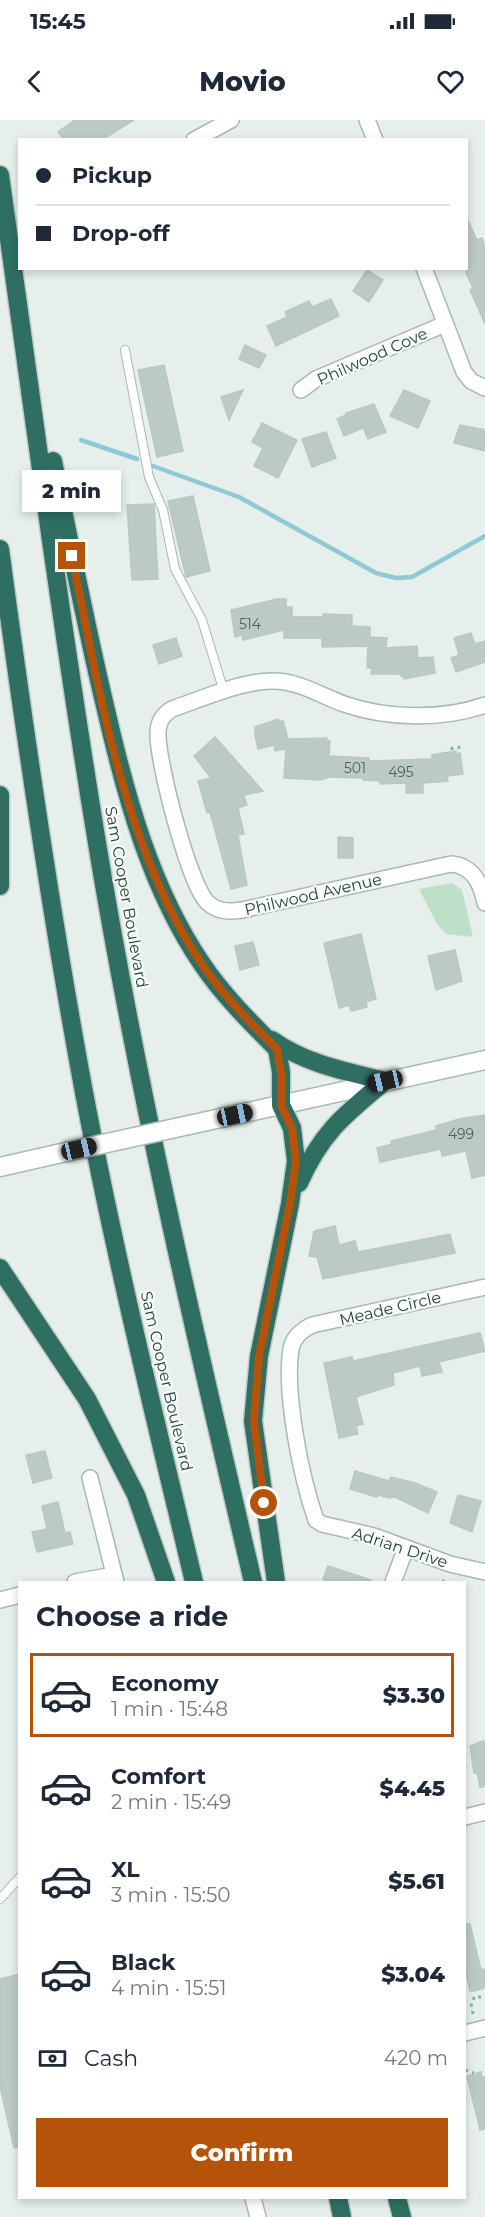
<!DOCTYPE html>
<meta charset="utf-8">
<style>
:root{--surface:#fff;--page:#f2f2f3;--text:#1f2937;--muted:#747a83;--line:#e0e1e3;--accent:#b45309}
body{margin:0;font-family:Montserrat,sans-serif;background:var(--page);color:var(--text);height:100vh;display:flex;flex-direction:column;font-size:22px;white-space:nowrap}
*{box-sizing:border-box;margin:0}
p{font-size:20px;color:var(--muted)}
.icon{flex:none;width:33px;height:33px;fill:none;stroke:currentColor;stroke-width:2;stroke-linecap:round;stroke-linejoin:round}
.map{position:relative;flex:1;overflow:hidden}
.side{position:absolute;left:18px;top:1461px;width:448px;height:618px;display:flex;flex-direction:column;background:var(--surface);border-radius:0px;box-shadow:0 3px 9px #0003}
.side>*{flex:none}
.guide{position:absolute;left:18px;top:18px;width:450px;height:132px;border-radius:0px;box-shadow:0 3px 9px #0003;display:grid;align-content:center;height:132px;padding:0 18px;background:var(--surface)}
.end{position:absolute;width:27px;height:27px;margin:-14px;border:8px solid #b45309;background:#fff;box-shadow:0 0 0 3px #fff}
.from{border-radius:50%}
.bubble{position:absolute;height:42px;border-radius:0px;background:var(--surface);box-shadow:0 3px 9px #0003;font-size:20px;font-weight:800;line-height:42px;text-align:center}
.car{position:absolute;width:18px;height:36px;margin:-18px -9px;border-radius:8px;box-shadow:0 0 4px 2px #0007;background:linear-gradient(#222 24%,#8ab4d8 0 40%,#222 0 76%,#8ab4d8 0 86%,#222 0)}
.guide b{display:flex;align-items:center;gap:21px;height:57px;font-size:22px}
.guide b+b{border-top:2px solid var(--line)}
.guide i{width:15px;height:15px;background:var(--text)}
ul{padding:0;list-style:none}
li{display:flex;align-items:center;gap:18px;height:84px;margin:0 12px 9px;padding:0 6px;border:3px solid transparent;border-radius:0px}
li div{flex:1}
li b{display:block;font-size:22px}
li em{font-style:normal;font-weight:800}
li.on{border-color:var(--accent)}
li>.icon{width:54px;height:54px;stroke-width:1.5}
h2{padding:0 18px;font-size:27px;line-height:72px}
.pay{display:flex;align-items:center;gap:15px;height:66px;padding:0 18px;font-size:22px}
.pay p{margin-inline-start:auto}
.action{display:flex;gap:12px;margin-top:auto;padding:12px 18px}
.action a{flex:1;height:69px;border-radius:0px;background:var(--accent);color:#fff;font-size:24px;font-weight:800;line-height:69px;text-align:center}
.status{display:flex;justify-content:space-between;align-items:center;height:42px;padding:0 30px;background:var(--surface);direction:ltr}
.status svg{height:16px;fill:currentColor}
header{display:flex;justify-content:space-between;align-items:center;height:78px;padding:0 18px;background:var(--surface);font-size:27px;font-weight:800}
.map>svg:first-child{display:block}
.green{fill:#bfe0c8}
.lines{fill:none;stroke-linecap:round;stroke-linejoin:round}
.stream{stroke:#8ec9d4;stroke-width:4.5}
.building{fill:#bbcac4;stroke:#b8c9c2;stroke-width:1.5}
.service-casing{stroke:#a8b8b2;stroke-width:10}
.minor-casing{stroke:#a8b8b2;stroke-width:18}
.secondary-casing{stroke:#a4bbb3;stroke-width:21}
.motorway-casing{stroke:#c2cac8;stroke-width:21}
.path{stroke:#86b3a5;stroke-width:3;stroke-dasharray:3 4.5;stroke-linecap:butt}
.service{stroke:#fff;stroke-width:8}
.minor{stroke:#fff;stroke-width:15}
.secondary{stroke:#fff;stroke-width:18}
.motorway{stroke:#2f6f62;stroke-width:18}
.secondary-bridge-casing{stroke:#a4bbb3;stroke-width:21;stroke-linecap:butt}
.secondary-bridge{stroke:#fff;stroke-width:18}
.route{stroke:#b45309;stroke-width:8}
.labels{text-anchor:middle;stroke-width:4.5;stroke-linejoin:round;paint-order:stroke}
.number-label{font-size:14px;fill:#4a645c}
.street-label{font-size:16px;fill:#24423a;stroke:#f7fbf9}
</style>
<div class="status"><b>15:45</b><svg viewBox="0 0 49 12"><path d="M0 12V9h3v3zM5 12V6h3v6zM10 12V3h3v9zM15 12V0h3v12zM26 1h20v11H26zM47 4h2v5h-2z"/></svg></div>
<header><svg class="icon" aria-label="back" viewBox="0 0 24 24"><path d="M15 5l-7 7 7 7"/></svg>Movio<svg class="icon" aria-label="heart" viewBox="0 0 24 24"><path d="M12 20l-8-8c-3-5 5-10 8-4 3-6 11-1 8 4z"/></svg></header>
<div class="map">
<svg width="485" height="2097" viewBox="0 0 485 2097">
<rect width="100%" height="100%" fill="#e6efeb"/>
<!-- green -->
<polygon class="green" points="452,763 462,770 473,817 446,814 437,804 419,769"/>
<g class="lines">
<!-- stream -->
<g class="stream">
<polyline points="81,320 137,339"/>
<polyline points="153,346 239,377 376,453 396,458 412,457 485,416"/>
</g>
</g>
<!-- building -->
<g class="building">
<polygon points="75,0 134,0 102,20 64,20 58,12"/>
<polygon points="466,96 477,120 482,118 485,126 485,204 470,170 473,168 466,153"/>
<polygon points="367,150 383,160 369,182 353,171"/>
<polygon points="331,179 339,196 276,226 267,206 287,197 285,192 309,181 312,187"/>
<polygon points="245,225 266,235 259,248 239,239"/>
<polygon points="164,245 183,331 157,337 138,250"/>
<polygon points="243,270 229,300 221,277"/>
<polygon points="404,270 430,281 418,308 390,296"/>
<polygon points="374,284 386,312 368,319 363,308 344,316 337,299 346,295 346,293"/>
<polygon points="262,303 297,320 278,358 254,346 263,328 252,322"/>
<polygon points="460,305 485,310 485,331 454,323"/>
<polygon points="326,312 336,338 312,347 302,319"/>
<polygon points="193,376 210,451 186,457 168,381"/>
<polygon points="154,384 158,459 132,460 127,385"/>
<polygon points="277,479 286,479 286,487 292,487 292,497 323,497 323,494 352,495 352,506 370,507 370,517 387,518 386,528 417,526 418,538 433,537 435,553 405,559 399,554 371,554 372,548 367,548 368,526 322,527 322,518 284,518 284,510 243,520 242,515 235,517 231,490"/>
<polygon points="471,513 475,524 485,521 485,542 456,552 451,538 459,535 454,518"/>
<polygon points="176,518 182,536 159,544 153,525"/>
<polygon points="278,599 279,602 283,601 288,619 327,618 326,621 330,621 329,636 369,638 369,641 432,639 432,635 456,631 456,634 460,633 463,654 447,656 448,661 423,663 423,673 406,673 406,663 380,664 380,661 363,660 363,658 329,657 321,660 284,658 286,629 275,631 274,625 258,629 255,616 255,607"/>
<polygon points="215,617 263,671 244,675 247,685 238,688 244,714 238,715 247,765 231,769 210,692 207,693 198,661 211,658 194,636"/>
<polygon points="338,717 353,718 353,738 338,738"/>
<polygon points="361,814 376,879 366,882 367,887 351,891 349,885 339,888 324,823"/>
<polygon points="253,822 259,845 240,850 235,826"/>
<polygon points="455,830 462,861 436,870 428,836"/>
<polygon points="485,995 485,1055 472,1058 466,1031 442,1036 441,1029 380,1042 377,1028 392,1024 391,1021 436,1010 436,1006 459,999"/>
<polygon points="335,1106 339,1125 355,1121 358,1132 450,1114 455,1133 323,1159 317,1137 309,1136 314,1111"/>
<polygon points="480,1213 485,1231 439,1242 442,1252 422,1256 420,1246 393,1253 394,1265 356,1277 363,1304 356,1306 358,1314 339,1318 324,1243 352,1237 353,1241"/>
<polygon points="45,1331 52,1358 33,1363 26,1335"/>
<polygon points="355,1351 389,1361 391,1357 415,1363 437,1372 428,1393 395,1377 389,1378 378,1375 377,1377 350,1369"/>
<polygon points="458,1375 481,1381 472,1412 450,1403"/>
<polygon points="58,1382 65,1413 70,1412 73,1424 37,1432 32,1412 47,1409 42,1386"/>
<polygon points="328,1446 371,1460 370,1462 327,1462 323,1459"/>
<polygon points="485,1620 485,1666 480,1667 477,1653 474,1653 470,1626"/>
<polygon points="465,1804 470,1804 481,1850 485,1849 485,1868 474,1871 470,1871 465,1848"/>
<polygon points="20,1854 20,2027 14,2028 0,1966 0,1859"/>
<polygon points="481,1952 482,1957 485,1957 485,2009 480,2010 467,1956"/>
</g>
<g class="lines">
<!-- service casing -->
<g class="service-casing">
<g id="service">
<polyline points="125,230 149,357 163,390 175,449 202,500 224,572"/>
<polyline points="0,1779 20,1757"/>
</g>
</g>
<!-- minor casing -->
<g class="minor-casing">
<g id="minor">
<polyline points="367,0 375,20"/>
<polyline points="194,20 231,0"/>
<polyline points="424,148 464,252 471,261 485,268"/>
<polyline points="301,270 316,259 445,204"/>
<path d="M485,585C442,600 387,599 344,584C322,576 298,561 274,561C244,560 201,579 172,589C163,595 159,600 158,611C156,638 189,764 207,782C217,792 229,792 242,790L451,744C473,746 481,763 485,783"/>
<path d="M485,1167L312,1205C302,1210 293,1217 291,1229C284,1273 301,1357 316,1400L322,1404L374,1416L450,1444L485,1452"/>
<polyline points="90,1358 116,1462"/>
<polyline points="75,1462 114,1455"/>
<polyline points="393,1462 406,1428"/>
<polyline points="0,1480 20,1475"/>
<polyline points="465,1697 485,1692"/>
<polyline points="465,1913 485,1908"/>
<polyline points="253,2078 258,2097"/>
</g>
</g>
<!-- secondary casing -->
<g class="secondary-casing">
<g id="secondary">
<polyline points="189,1005 485,940"/>
<polyline points="0,1047 57,1034"/>
</g>
</g>
<!-- motorway casing -->
<g class="motorway-casing">
<g id="motorway">
<path d="M0,55C31,275 60,497 96,717C137,968 195,1215 253,1462"/>
<path d="M53,341C70,424 86,507 106,590C126,677 151,769 202,844C222,874 251,903 277,929L281,952V985L292,1008L296,1041L290,1084L259,1236L253,1301L276,1462"/>
<path d="M0,429C24,609 50,789 83,967C114,1133 155,1298 194,1462"/>
<polyline points="0,675 0,766"/>
<path d="M272,920C306,944 345,951 385,961"/>
<path d="M299,1063C321,1013 344,995 385,961"/>
<polyline points="0,1148 87,1279 136,1375 166,1462"/>
<polyline points="338,2078 342,2097"/>
<polyline points="397,2078 402,2097"/>
</g>
</g>
<!-- path -->
<g class="path">
<polyline points="452,630 452,628 462,627"/>
<polyline points="443,1462 444,1460"/>
<polyline points="473,1894 471,1883 475,1876 485,1878"/>
<polyline points="465,1950 474,1953"/>
</g>
<!-- service -->
<use href="#service" class="service"/>
<!-- minor -->
<use href="#minor" class="minor"/>
<!-- secondary -->
<use href="#secondary" class="secondary"/>
<!-- motorway -->
<use href="#motorway" class="motorway"/>
<!-- secondary-bridge casing -->
<g class="secondary-bridge-casing">
<polyline id="secondary-bridge" points="57,1034 189,1005"/>
</g>
<!-- secondary-bridge -->
<use href="#secondary-bridge" class="secondary-bridge"/>
</g>
<g class="lines">
<!-- route -->
<path class="route" d="M72,436C99,570 124,728 201,843C222,874 250,903 277,929L281,952V985L292,1008L296,1041L290,1084L259,1236L254,1301L264,1383"/>
</g>
<g class="labels">
<!-- number labels -->
<g class="number-label">
<text x="250" y="509">514</text>
<text x="355" y="653">501</text>
<text x="401" y="657">495</text>
<text x="461" y="1019">499</text>
</g>
<!-- street labels -->
<g class="street-label">
<text transform="translate(372 236) rotate(-24)" y="6">Philwood Cove</text>
<text transform="translate(313 774) rotate(-13)" y="6">Philwood Avenue</text>
<text transform="translate(127 777) rotate(80)" y="6">Sam Cooper Boulevard</text>
<text transform="translate(390 1188) rotate(-13)" y="6">Meade Circle</text>
<text transform="translate(167 1261) rotate(77)" y="6">Sam Cooper Boulevard</text>
<text transform="translate(400 1427) rotate(18)" y="6">Adrian Drive</text>
</g>
</g>
</svg>
<i class="end from" style="left:264px;top:1383px"></i>
<i class="end" style="left:72px;top:436px"></i>
<div class="bubble" style="left:22px;top:350px;width:99px">2 min</div>
<i class="car" style="left:385px;top:961px;rotate:257deg"></i>
<i class="car" style="left:235px;top:995px;rotate:78deg"></i>
<i class="car" style="left:79px;top:1029px;rotate:77deg"></i>
<div class="guide">
<b><i class="from"></i>Pickup</b>
<b><i></i>Drop-off</b>
</div>
<section class="side">
<h2>Choose a ride</h2>
<ul>
<li class="on"><svg class="icon" aria-label="car" viewBox="0 0 24 24"><path d="M5 17H2v-5l4-1 3-4h7l3 4 3 1v5h-3M9 17h6M6 11h13"/><circle cx="7" cy="17" r="2"/><circle cx="17" cy="17" r="2"/></svg><div><b>Economy</b><p>1 min · 15:48</p></div><em>$3.30</em></li>
<li><svg class="icon" aria-label="car" viewBox="0 0 24 24"><path d="M5 17H2v-5l4-1 3-4h7l3 4 3 1v5h-3M9 17h6M6 11h13"/><circle cx="7" cy="17" r="2"/><circle cx="17" cy="17" r="2"/></svg><div><b>Comfort</b><p>2 min · 15:49</p></div><em>$4.45</em></li>
<li><svg class="icon" aria-label="car" viewBox="0 0 24 24"><path d="M5 17H2v-5l4-1 3-4h7l3 4 3 1v5h-3M9 17h6M6 11h13"/><circle cx="7" cy="17" r="2"/><circle cx="17" cy="17" r="2"/></svg><div><b>XL</b><p>3 min · 15:50</p></div><em>$5.61</em></li>
<li><svg class="icon" aria-label="car" viewBox="0 0 24 24"><path d="M5 17H2v-5l4-1 3-4h7l3 4 3 1v5h-3M9 17h6M6 11h13"/><circle cx="7" cy="17" r="2"/><circle cx="17" cy="17" r="2"/></svg><div><b>Black</b><p>4 min · 15:51</p></div><em>$3.04</em></li>
</ul>
<div class="pay"><svg class="icon" aria-label="cash" viewBox="0 0 24 24"><path d="M3 7h18v10H3z"/><circle cx="12" cy="12" r="2"/></svg>Cash<p>420 m</p></div>
<div class="action"><a>Confirm</a></div>
</section>
</div>
